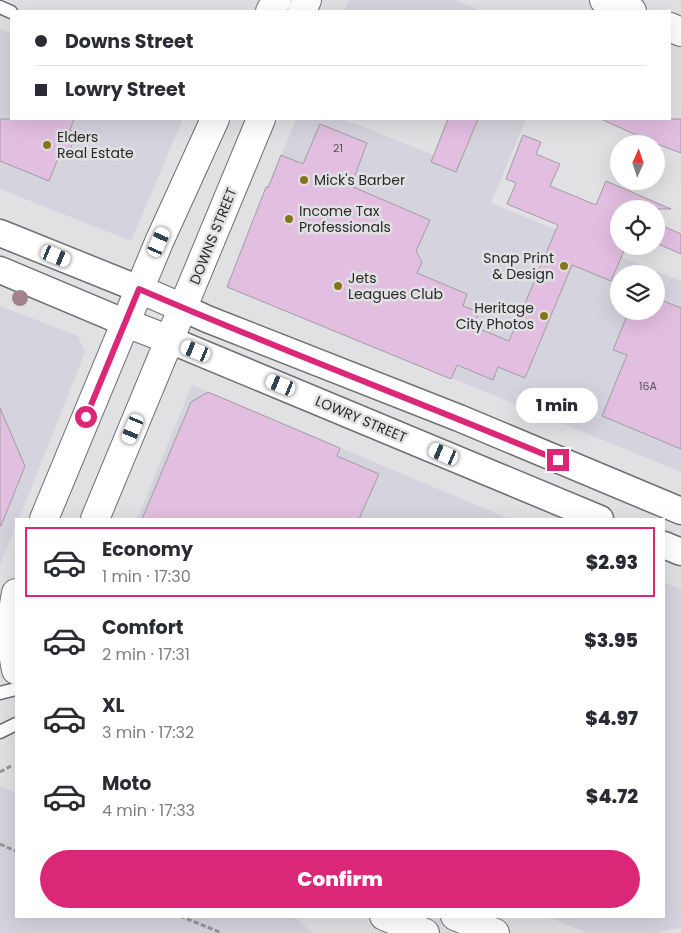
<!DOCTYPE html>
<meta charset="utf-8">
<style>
:root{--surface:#fff;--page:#f7f7f7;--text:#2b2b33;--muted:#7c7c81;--line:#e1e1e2;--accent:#db2777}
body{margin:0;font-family:Poppins,sans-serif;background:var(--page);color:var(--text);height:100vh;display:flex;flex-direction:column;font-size:19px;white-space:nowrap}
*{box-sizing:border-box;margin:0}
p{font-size:16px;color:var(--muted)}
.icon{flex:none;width:28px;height:28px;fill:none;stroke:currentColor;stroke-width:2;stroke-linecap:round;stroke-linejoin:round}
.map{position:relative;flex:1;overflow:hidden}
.drawer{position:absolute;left:15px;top:518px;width:650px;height:400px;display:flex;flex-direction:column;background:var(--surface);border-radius:0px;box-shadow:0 5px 20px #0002}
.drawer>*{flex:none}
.banner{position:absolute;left:10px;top:10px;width:661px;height:110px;border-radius:0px;box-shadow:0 5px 20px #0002;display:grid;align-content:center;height:110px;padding:0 25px;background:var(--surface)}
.needle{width:32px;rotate:3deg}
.controls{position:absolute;left:610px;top:135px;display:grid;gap:10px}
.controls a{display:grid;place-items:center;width:55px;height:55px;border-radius:50%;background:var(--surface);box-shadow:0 5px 20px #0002;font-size:25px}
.end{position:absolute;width:22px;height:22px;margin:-11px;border:6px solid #db2777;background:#fff;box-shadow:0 0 0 2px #fff}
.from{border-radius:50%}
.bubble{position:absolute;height:35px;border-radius:18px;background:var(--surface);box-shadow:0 5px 20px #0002;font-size:16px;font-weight:800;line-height:35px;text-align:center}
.car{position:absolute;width:15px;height:30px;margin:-15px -8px;border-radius:6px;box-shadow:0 0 4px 1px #0007;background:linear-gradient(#fff 24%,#345 0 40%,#fff 0 76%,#345 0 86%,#fff 0)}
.banner b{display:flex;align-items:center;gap:18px;height:48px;font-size:19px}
.banner b+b{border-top:1px solid var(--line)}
.banner i{width:12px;height:12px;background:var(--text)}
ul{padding:9px 0 0;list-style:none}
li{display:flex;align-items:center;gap:15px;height:70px;margin:0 10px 8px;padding:0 15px;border:2px solid transparent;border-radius:0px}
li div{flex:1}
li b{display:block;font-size:19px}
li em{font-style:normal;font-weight:800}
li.active{border-color:var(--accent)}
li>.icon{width:45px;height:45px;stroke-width:1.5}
.primary-button{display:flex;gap:10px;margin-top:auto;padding:10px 25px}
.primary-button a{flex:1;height:58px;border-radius:30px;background:var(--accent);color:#fff;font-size:20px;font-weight:800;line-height:58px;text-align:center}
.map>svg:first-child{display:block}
.built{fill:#d5d4de;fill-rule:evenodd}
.building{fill:#e2bee1;stroke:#a09da0}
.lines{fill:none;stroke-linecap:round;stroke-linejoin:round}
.lane-casing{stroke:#6f6e72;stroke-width:15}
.street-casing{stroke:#6f6e72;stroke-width:29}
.secondary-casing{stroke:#6f6e72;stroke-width:30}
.primary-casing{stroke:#6f6e72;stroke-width:30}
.path{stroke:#969699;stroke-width:3;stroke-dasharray:5 2.5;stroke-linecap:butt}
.lane{stroke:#fff;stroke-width:12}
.street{stroke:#fff;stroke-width:26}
.secondary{stroke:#fff;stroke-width:28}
.primary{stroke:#fff;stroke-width:28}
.tree{fill:#a3818e}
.route{stroke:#db2777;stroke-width:6}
.poi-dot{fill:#867619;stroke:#e1e1e4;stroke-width:2}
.labels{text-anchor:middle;stroke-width:5;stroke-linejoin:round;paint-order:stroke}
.number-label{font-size:11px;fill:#584f58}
.poi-label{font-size:14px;fill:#2a2a2b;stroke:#e1e1e4;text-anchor:start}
.street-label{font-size:14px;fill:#2a2a2b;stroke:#e1e1e4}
</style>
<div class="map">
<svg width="681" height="933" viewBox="0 0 681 933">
<rect width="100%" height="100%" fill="#e1e1e4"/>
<!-- built -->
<g class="built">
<polygon points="349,0 455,0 482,11 344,11"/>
<polygon points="0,29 11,34 11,119 183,119 131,241 0,189"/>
<path d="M296,119H343L434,155L448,119H526L491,203L681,281V472L231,288L266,187L270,183ZM619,274H656V311H619Z"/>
<polygon points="0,306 78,336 85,352 19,519 16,519 16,525 0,565"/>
<polygon points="192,385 438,489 510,519 137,519"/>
<polygon points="664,582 681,589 681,927 657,933 587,933 545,916 664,916"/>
<polygon points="0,786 16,793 16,916 294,916 313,933 0,933"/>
</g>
<!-- building -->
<g class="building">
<polygon points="0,119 74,119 70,130 77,134 66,158 59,156 49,181 0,161"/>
<polygon points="448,119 478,119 456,172 431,162"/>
<polygon points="601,119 681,119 681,153 649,141"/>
<polygon points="320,124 367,143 351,186 430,220 416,251 422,262 417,273 467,294 463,306 479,312 473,326 509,341 558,225 507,204 516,183 506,179 523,135 541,142 536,154 560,164 550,186 596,205 606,181 671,209 619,209 619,246 626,246 611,281 572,265 525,378 498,367 493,380 457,365 451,379 227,287 266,187 268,188 281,155 303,164"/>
<polygon points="656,223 681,234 681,254 656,243"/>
<polygon points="656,298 681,308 681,449 602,416 627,355 613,350 629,311 656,311"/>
<polygon points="208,392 340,448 337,456 379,474 359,519 142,519 191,402"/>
<polygon points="0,408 25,466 1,526 0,526"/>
</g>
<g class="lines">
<!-- lane casing -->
<g class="lane-casing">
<g id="lane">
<polyline points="0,7 11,12"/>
<polyline points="0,693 16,689"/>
<polyline points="0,732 16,724"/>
</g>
</g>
<!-- street casing -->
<g class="street-casing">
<g id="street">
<polyline points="0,233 139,289"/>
<polyline points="0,270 126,323"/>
<polyline points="183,308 207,319 459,418 681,511"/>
<polyline points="170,340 600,519"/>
<polyline points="664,545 681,552"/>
</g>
</g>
<!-- secondary casing -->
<g class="secondary-casing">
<g id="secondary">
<polyline points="604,0 632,11"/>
<polyline points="670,27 681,32"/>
</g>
</g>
<!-- primary casing -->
<g class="primary-casing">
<g id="primary">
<polyline points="270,11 277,0"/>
<polyline points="302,11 307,0"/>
<polyline points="139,289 183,308"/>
<polyline points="126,323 170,340"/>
<polyline points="44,519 159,242 215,119"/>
<polyline points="95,519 261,119"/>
<path d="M16,593C11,618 11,646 16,670"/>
<polyline points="384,916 425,933"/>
<polyline points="455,916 495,933"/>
</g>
</g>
<!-- path -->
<g class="path">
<polyline points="0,772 11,766"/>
<polyline points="0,844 16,851"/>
<polyline points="180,916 222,933"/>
<polyline points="164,917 166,916"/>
</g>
<!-- lane -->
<use href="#lane" class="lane"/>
<!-- street -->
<use href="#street" class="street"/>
<!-- secondary -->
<use href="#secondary" class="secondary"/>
<!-- primary -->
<use href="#primary" class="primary"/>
</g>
<!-- trees -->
<circle class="tree" cx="20" cy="298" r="8"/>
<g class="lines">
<!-- route -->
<path class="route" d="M86,417L139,289C278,349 419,402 558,460"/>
</g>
<!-- markers -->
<g class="poi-dot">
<circle cx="47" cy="145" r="5"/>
<circle cx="304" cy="180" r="5"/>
<circle cx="289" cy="219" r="5"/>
<circle cx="564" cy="266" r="5"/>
<circle cx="338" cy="286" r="5"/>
<circle cx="544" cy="316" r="5"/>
</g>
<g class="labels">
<!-- number labels -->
<g class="number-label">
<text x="338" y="152">21</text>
<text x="648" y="390">16A</text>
</g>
<!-- poi labels -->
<g class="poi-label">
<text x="57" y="142">Elders<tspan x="57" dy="16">Real Estate</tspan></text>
<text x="314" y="185">Mick's Barber</text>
<text x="299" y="216">Income Tax<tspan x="299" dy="16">Professionals</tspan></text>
<text x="554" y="263" text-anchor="end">Snap Print<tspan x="554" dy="16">&amp; Design</tspan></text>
<text x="348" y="283">Jets<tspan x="348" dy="16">Leagues Club</tspan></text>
<text x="534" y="313" text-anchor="end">Heritage<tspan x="534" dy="16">City Photos</tspan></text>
</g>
<!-- street labels -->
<g class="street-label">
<text transform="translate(213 236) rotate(-68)" y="5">DOWNS STREET</text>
<text transform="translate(361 419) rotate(23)" y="5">LOWRY STREET</text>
</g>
</g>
</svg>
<div class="controls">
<a><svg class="needle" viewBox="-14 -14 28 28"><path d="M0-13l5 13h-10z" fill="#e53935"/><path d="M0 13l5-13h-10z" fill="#7c7c81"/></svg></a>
<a><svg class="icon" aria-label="locate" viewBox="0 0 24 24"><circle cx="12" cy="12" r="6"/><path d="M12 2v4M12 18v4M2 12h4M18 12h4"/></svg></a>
<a><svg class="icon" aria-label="layers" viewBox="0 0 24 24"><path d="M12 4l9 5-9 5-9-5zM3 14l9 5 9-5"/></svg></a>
</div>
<i class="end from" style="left:86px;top:417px"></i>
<i class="end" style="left:558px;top:460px"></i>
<div class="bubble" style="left:516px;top:388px;width:82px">1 min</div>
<i class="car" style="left:159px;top:242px;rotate:24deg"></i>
<i class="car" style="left:56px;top:256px;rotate:112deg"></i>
<i class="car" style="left:196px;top:351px;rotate:292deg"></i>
<i class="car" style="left:281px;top:385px;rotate:292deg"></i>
<i class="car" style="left:133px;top:429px;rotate:203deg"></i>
<i class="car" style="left:444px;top:454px;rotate:293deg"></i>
<div class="banner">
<b><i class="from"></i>Downs Street</b>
<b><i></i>Lowry Street</b>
</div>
<section class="drawer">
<ul>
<li class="active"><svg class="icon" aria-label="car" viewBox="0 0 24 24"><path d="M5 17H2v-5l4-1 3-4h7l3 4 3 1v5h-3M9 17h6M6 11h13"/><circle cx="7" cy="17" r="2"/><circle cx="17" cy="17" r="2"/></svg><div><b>Economy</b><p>1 min · 17:30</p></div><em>$2.93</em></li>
<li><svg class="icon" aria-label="car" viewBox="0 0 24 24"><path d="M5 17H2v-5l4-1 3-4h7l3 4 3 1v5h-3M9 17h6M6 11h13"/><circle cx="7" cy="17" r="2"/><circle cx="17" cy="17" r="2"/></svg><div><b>Comfort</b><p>2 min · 17:31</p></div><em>$3.95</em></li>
<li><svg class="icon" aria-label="car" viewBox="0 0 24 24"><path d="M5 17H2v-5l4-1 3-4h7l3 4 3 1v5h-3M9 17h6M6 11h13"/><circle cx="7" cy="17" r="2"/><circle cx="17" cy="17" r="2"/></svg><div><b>XL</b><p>3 min · 17:32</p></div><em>$4.97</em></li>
<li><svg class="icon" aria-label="car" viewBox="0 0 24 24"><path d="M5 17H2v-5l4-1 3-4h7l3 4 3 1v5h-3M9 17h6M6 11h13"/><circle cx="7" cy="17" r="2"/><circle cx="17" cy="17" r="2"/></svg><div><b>Moto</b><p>4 min · 17:33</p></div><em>$4.72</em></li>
</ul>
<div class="primary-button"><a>Confirm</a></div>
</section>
</div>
